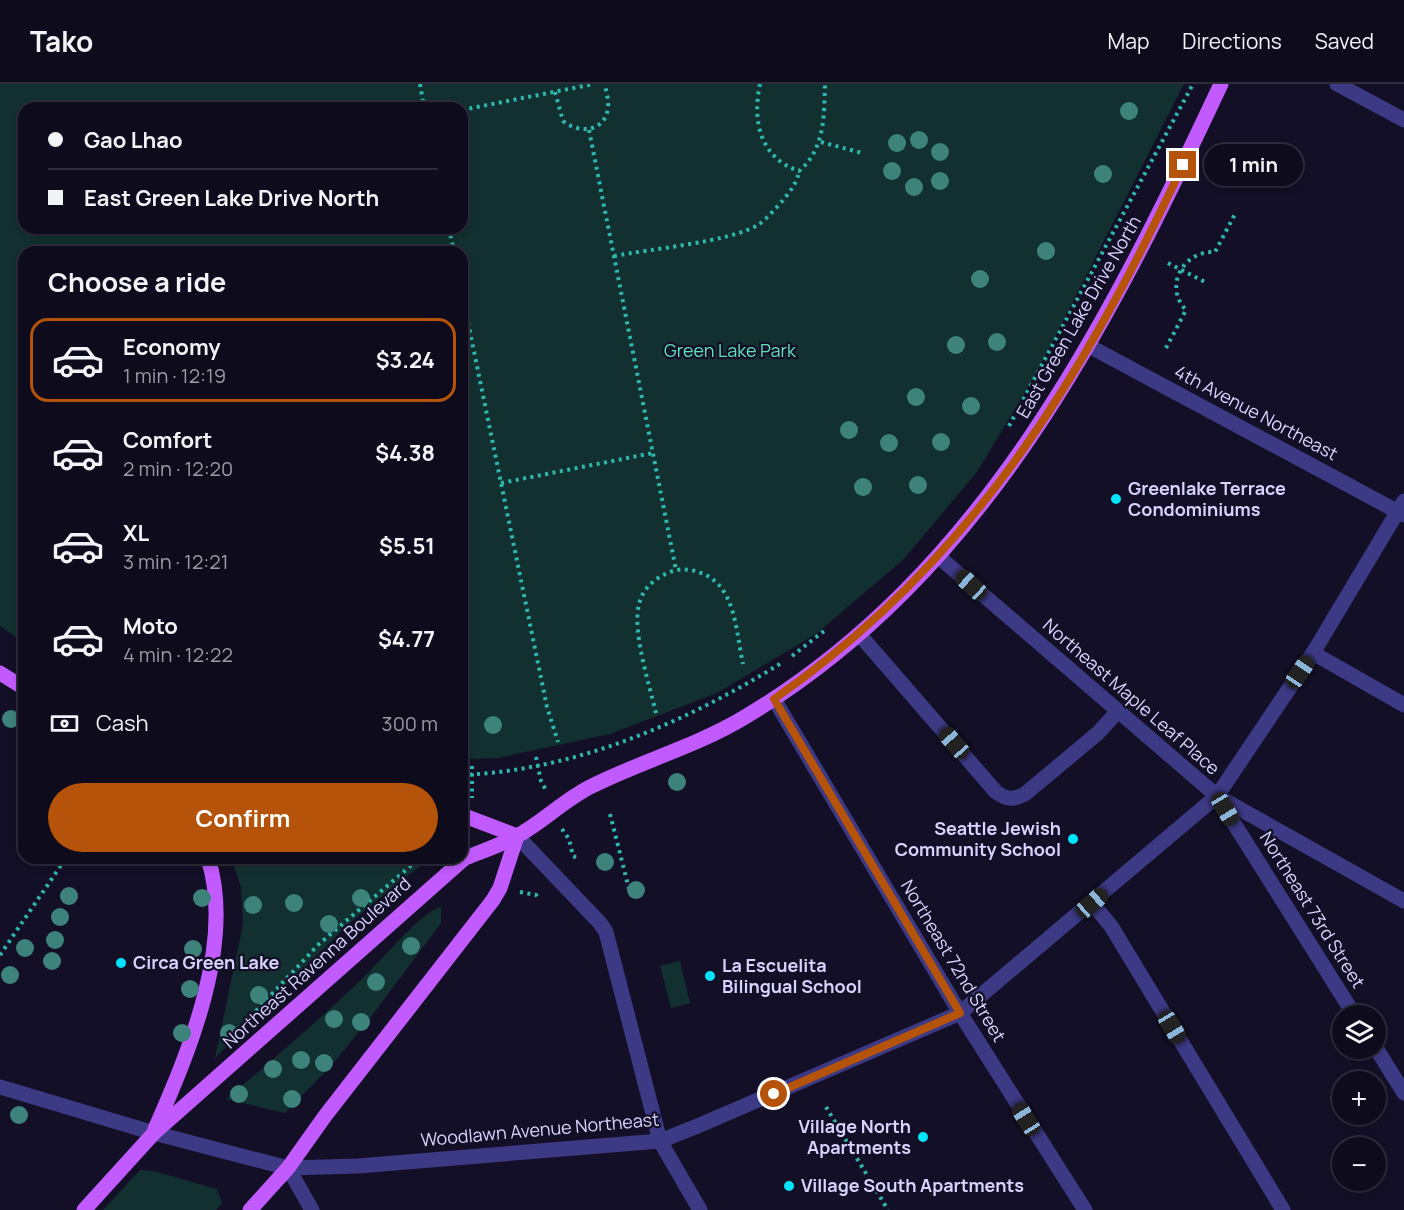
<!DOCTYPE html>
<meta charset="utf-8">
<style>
:root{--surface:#0e0b1c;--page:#1c1929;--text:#f1f3f6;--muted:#9b9ba3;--line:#2e2b3b;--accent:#b45309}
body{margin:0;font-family:Manrope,sans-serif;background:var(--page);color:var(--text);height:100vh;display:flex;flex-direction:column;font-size:22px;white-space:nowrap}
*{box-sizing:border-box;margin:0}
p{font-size:20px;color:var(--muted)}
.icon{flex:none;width:33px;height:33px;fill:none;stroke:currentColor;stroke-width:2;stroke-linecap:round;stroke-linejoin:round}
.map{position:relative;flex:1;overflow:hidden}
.details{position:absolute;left:18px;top:162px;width:450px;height:618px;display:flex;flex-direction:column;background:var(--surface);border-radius:18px;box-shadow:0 3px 9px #0003,0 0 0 2px var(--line)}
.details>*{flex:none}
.guide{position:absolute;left:18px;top:18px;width:450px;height:132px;border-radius:18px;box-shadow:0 3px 9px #0003,0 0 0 2px var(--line);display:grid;align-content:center;height:132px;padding:0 30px;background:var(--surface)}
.controls{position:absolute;left:1332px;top:921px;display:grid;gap:12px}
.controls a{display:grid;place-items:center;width:54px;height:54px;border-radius:50%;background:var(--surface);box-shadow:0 3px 9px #0003,0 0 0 2px var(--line);font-size:30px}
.end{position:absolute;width:27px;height:27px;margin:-14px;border:8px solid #b45309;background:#fff;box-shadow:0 0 0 3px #fff}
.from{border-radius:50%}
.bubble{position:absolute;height:42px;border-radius:21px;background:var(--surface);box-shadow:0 3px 9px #0003,0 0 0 2px var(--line);font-size:20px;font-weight:700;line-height:42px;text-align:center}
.car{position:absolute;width:18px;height:36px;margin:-18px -9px;border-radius:8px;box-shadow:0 0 4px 2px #0007;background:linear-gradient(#222 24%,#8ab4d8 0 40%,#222 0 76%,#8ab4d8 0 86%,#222 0)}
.guide b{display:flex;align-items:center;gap:21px;height:57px;font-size:22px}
.guide b+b{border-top:2px solid var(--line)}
.guide i{width:15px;height:15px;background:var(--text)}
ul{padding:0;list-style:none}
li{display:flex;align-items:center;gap:18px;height:84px;margin:0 12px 9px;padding:0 18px;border:3px solid transparent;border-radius:18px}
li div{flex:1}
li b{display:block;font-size:22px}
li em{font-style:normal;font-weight:700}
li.active{border-color:var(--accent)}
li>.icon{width:54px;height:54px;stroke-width:1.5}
h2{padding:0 30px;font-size:27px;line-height:72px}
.pay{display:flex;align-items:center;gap:15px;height:66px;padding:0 30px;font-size:22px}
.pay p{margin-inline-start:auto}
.button{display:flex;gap:12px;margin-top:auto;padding:12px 30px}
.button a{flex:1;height:69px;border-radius:36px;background:var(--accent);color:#fff;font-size:24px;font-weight:700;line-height:69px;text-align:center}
header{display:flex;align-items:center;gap:36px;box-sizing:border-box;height:84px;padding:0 30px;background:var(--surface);border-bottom:2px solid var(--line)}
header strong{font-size:28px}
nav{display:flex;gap:33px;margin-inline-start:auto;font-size:21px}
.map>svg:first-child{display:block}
.green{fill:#12302f;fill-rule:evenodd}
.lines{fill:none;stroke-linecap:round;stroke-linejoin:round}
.path{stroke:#2fb8b0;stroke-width:4;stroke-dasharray:3 4.5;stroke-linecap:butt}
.minor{stroke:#3d3a85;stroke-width:15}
.major{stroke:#c25bff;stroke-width:15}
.tree{fill:#3d827b}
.route{stroke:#b45309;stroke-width:8}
.poi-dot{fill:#00e5ff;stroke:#130f26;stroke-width:2}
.labels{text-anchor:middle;stroke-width:4.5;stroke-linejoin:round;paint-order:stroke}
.street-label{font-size:18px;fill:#d9d4ff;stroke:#130f26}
.park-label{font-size:18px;fill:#5fe0c0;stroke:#130f26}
.poi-label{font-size:18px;font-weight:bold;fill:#d9d4ff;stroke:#130f26;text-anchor:start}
</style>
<header>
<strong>Tako</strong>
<nav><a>Map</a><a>Directions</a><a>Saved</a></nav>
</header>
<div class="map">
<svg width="1404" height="1126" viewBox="0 0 1404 1126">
<rect width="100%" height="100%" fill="#130f26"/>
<!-- green -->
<g class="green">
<path d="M0,0H1184L1036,290L977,388L903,476L816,550L717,609L610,650L498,674L462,675V168H24V559L0,542ZM24,24H462V144H24Z"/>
<polygon points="231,774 430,774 353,836 215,974 243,840 241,803"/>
<path d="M441,822V839L368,937L329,984L285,1029L226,1015C274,975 319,936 364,893C384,873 418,832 441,822Z"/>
<polygon points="680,877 690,919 671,924 660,882"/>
<polygon points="140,1086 154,1087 217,1105 222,1119 216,1126 103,1126"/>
</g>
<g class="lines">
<!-- path -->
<g class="path">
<polyline points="420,0 424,24"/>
<path d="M760,0C752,37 760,74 799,87C825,65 824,32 825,0"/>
<path d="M555,8L563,37C579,50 605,48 608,24C609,16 606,8 605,0"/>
<polyline points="462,26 594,0"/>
<polyline points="589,46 676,486"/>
<polyline points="821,58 862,69"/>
<polyline points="449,144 454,168"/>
<path d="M614,172C650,165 729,158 758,141C767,135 777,123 784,115C791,106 797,99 799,87"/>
<polyline points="1168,179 1207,199"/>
<polyline points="462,209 547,623 558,658"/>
<path d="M1166,264L1186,226C1163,202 1184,166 1215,168L1235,130"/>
<polyline points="1009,342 1193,0"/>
<polyline points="501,399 653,369"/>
<polyline points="792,572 824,547"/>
<path d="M656,629C649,599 632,548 639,520C643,504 655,494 670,488C680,484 691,485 701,489C736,501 736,549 743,580"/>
<polyline points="536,673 541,697 546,706"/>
<polyline points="472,682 472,714"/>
<path d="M462,691C578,686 686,638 783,578"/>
<polyline points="610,730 629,805"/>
<polyline points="562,745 569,755 573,772 577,774"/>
<polyline points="520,808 536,811 539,815"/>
<polyline points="0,871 66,774"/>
<polyline points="256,927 319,860 420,774"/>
<polyline points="826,1023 888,1126"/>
</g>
<!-- minor -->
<g class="minor">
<polyline points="1337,0 1404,36"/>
<polyline points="1089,262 1404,431"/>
<polyline points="939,473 1217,712 1404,817"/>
<path d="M859,550L996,708C1007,716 1014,716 1025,710L1098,649L1118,627"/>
<polyline points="1313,569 1404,621"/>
<polyline points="774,615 960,929 1085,1126"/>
<polyline points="1218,714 1355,932"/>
<polyline points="517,752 600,839 606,848 660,1057 700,1126"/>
<polyline points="1092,819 1111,842 1283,1126"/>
<polyline points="1376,964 1404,1009"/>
<polyline points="0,1003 154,1049 288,1084 358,1082 660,1057 700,1041 960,929 1217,712 1313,569 1404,417"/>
<polyline points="288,1084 312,1126"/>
</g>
<!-- major -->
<g class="major">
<polyline points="0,589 24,604"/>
<polyline points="462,731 517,752"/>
<path d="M155,1045C189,968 235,859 208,774"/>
<path d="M84,1126L154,1049L465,774C482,767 501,761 517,752C543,738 565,715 592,702C642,677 697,662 745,633C983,491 1108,241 1221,0"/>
<polyline points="250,1126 288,1084 325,1032 493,816 500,804 517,752"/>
</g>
</g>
<!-- trees -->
<g class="tree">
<circle cx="1129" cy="27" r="9"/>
<circle cx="919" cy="56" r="9"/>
<circle cx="897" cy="59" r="9"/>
<circle cx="940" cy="68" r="9"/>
<circle cx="892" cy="87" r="9"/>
<circle cx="1103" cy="90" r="9"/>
<circle cx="940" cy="97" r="9"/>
<circle cx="914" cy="103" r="9"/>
<circle cx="1046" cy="167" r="9"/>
<circle cx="980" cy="195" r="9"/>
<circle cx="997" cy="258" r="9"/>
<circle cx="956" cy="261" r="9"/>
<circle cx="916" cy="313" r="9"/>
<circle cx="971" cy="322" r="9"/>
<circle cx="849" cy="346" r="9"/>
<circle cx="941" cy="358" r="9"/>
<circle cx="889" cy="359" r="9"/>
<circle cx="918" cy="401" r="9"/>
<circle cx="863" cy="403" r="9"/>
<circle cx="11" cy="635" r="9"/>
<circle cx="493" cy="641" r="9"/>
<circle cx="677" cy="698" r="9"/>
<circle cx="605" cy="778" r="9"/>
<circle cx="636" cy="806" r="9"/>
<circle cx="69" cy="812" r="9"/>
<circle cx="202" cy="814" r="9"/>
<circle cx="361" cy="814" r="9"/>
<circle cx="294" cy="819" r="9"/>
<circle cx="253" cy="821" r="9"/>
<circle cx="60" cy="833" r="9"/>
<circle cx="329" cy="840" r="9"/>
<circle cx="55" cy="856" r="9"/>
<circle cx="411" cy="862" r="9"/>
<circle cx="25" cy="864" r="9"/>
<circle cx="193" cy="865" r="9"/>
<circle cx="52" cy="877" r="9"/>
<circle cx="10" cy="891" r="9"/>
<circle cx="376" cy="898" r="9"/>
<circle cx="190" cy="905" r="9"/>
<circle cx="259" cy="911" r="9"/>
<circle cx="334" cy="935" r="9"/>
<circle cx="361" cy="938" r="9"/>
<circle cx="182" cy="949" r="9"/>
<circle cx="229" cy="949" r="9"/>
<circle cx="301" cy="976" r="9"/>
<circle cx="324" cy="979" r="9"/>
<circle cx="273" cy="985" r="9"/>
<circle cx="239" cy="1010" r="9"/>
<circle cx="292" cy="1015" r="9"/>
<circle cx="19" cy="1031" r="9"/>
</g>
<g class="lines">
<!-- route -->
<path class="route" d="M774,1010L960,929L774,615C973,477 1082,295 1183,81"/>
</g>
<!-- markers -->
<g class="poi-dot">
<circle cx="1116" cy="415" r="6"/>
<circle cx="1073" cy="755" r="6"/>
<circle cx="121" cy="879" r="6"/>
<circle cx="710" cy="892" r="6"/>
<circle cx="923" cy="1053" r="6"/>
<circle cx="789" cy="1102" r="6"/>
</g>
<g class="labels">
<!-- street labels -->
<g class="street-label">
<text transform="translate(1079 233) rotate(-60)" y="6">East Green Lake Drive North</text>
<text transform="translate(1256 329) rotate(28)" y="6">4th Avenue Northeast</text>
<text transform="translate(1131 613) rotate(41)" y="6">Northeast Maple Leaf Place</text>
<text transform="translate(1312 826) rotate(58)" y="6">Northeast 73rd Street</text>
<text transform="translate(953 877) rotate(59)" y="6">Northeast 72nd Street</text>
<text transform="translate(317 879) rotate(-42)" y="6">Northeast Ravenna Boulevard</text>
<text transform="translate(540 1046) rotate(-5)" y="6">Woodlawn Avenue Northeast</text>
</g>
<!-- park labels -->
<g class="park-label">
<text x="730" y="273">Green Lake Park</text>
</g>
<!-- poi labels -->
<g class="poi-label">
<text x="1128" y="411">Greenlake Terrace<tspan x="1128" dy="21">Condominiums</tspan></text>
<text x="1061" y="751" text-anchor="end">Seattle Jewish<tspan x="1061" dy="21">Community School</tspan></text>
<text x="133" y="885">Circa Green Lake</text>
<text x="722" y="888">La Escuelita<tspan x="722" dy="21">Bilingual School</tspan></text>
<text x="911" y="1049" text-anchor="end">Village North<tspan x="911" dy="21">Apartments</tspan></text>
<text x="801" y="1108">Village South Apartments</text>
</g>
</g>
</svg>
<div class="controls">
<a><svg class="icon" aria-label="layers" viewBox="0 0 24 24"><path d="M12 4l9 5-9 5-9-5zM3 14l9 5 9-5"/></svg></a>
<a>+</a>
<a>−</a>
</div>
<i class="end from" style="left:774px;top:1010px"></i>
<i class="end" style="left:1183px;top:81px"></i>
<div class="bubble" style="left:1204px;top:60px;width:99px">1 min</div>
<i class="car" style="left:971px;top:501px;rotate:312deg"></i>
<i class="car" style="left:1300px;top:588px;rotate:34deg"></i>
<i class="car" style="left:954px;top:659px;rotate:319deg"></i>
<i class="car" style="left:1225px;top:725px;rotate:149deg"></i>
<i class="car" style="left:1092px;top:819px;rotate:49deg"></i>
<i class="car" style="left:1172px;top:943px;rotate:149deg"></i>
<i class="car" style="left:1026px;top:1035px;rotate:328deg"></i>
<div class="guide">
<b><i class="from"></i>Gao Lhao</b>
<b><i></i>East Green Lake Drive North</b>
</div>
<section class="details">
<h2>Choose a ride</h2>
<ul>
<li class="active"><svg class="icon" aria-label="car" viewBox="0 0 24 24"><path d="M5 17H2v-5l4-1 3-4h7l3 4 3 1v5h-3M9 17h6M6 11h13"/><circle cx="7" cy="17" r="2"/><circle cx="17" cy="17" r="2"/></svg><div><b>Economy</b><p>1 min · 12:19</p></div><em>$3.24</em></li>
<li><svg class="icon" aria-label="car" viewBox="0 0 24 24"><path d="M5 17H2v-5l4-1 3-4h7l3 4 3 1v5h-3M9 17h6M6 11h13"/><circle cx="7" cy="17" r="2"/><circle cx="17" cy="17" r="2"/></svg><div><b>Comfort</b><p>2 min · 12:20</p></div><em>$4.38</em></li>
<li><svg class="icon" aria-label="car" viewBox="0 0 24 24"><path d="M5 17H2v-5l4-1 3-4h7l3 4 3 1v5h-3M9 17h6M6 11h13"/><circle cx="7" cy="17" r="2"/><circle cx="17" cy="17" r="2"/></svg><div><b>XL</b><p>3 min · 12:21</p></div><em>$5.51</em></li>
<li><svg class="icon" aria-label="car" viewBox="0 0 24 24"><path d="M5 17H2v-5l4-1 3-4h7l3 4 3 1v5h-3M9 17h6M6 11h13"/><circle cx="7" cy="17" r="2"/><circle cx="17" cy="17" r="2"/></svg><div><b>Moto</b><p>4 min · 12:22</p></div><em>$4.77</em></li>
</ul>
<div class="pay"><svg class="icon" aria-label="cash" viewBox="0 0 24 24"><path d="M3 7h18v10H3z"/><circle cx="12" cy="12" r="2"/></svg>Cash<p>300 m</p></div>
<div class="button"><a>Confirm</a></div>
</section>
</div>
